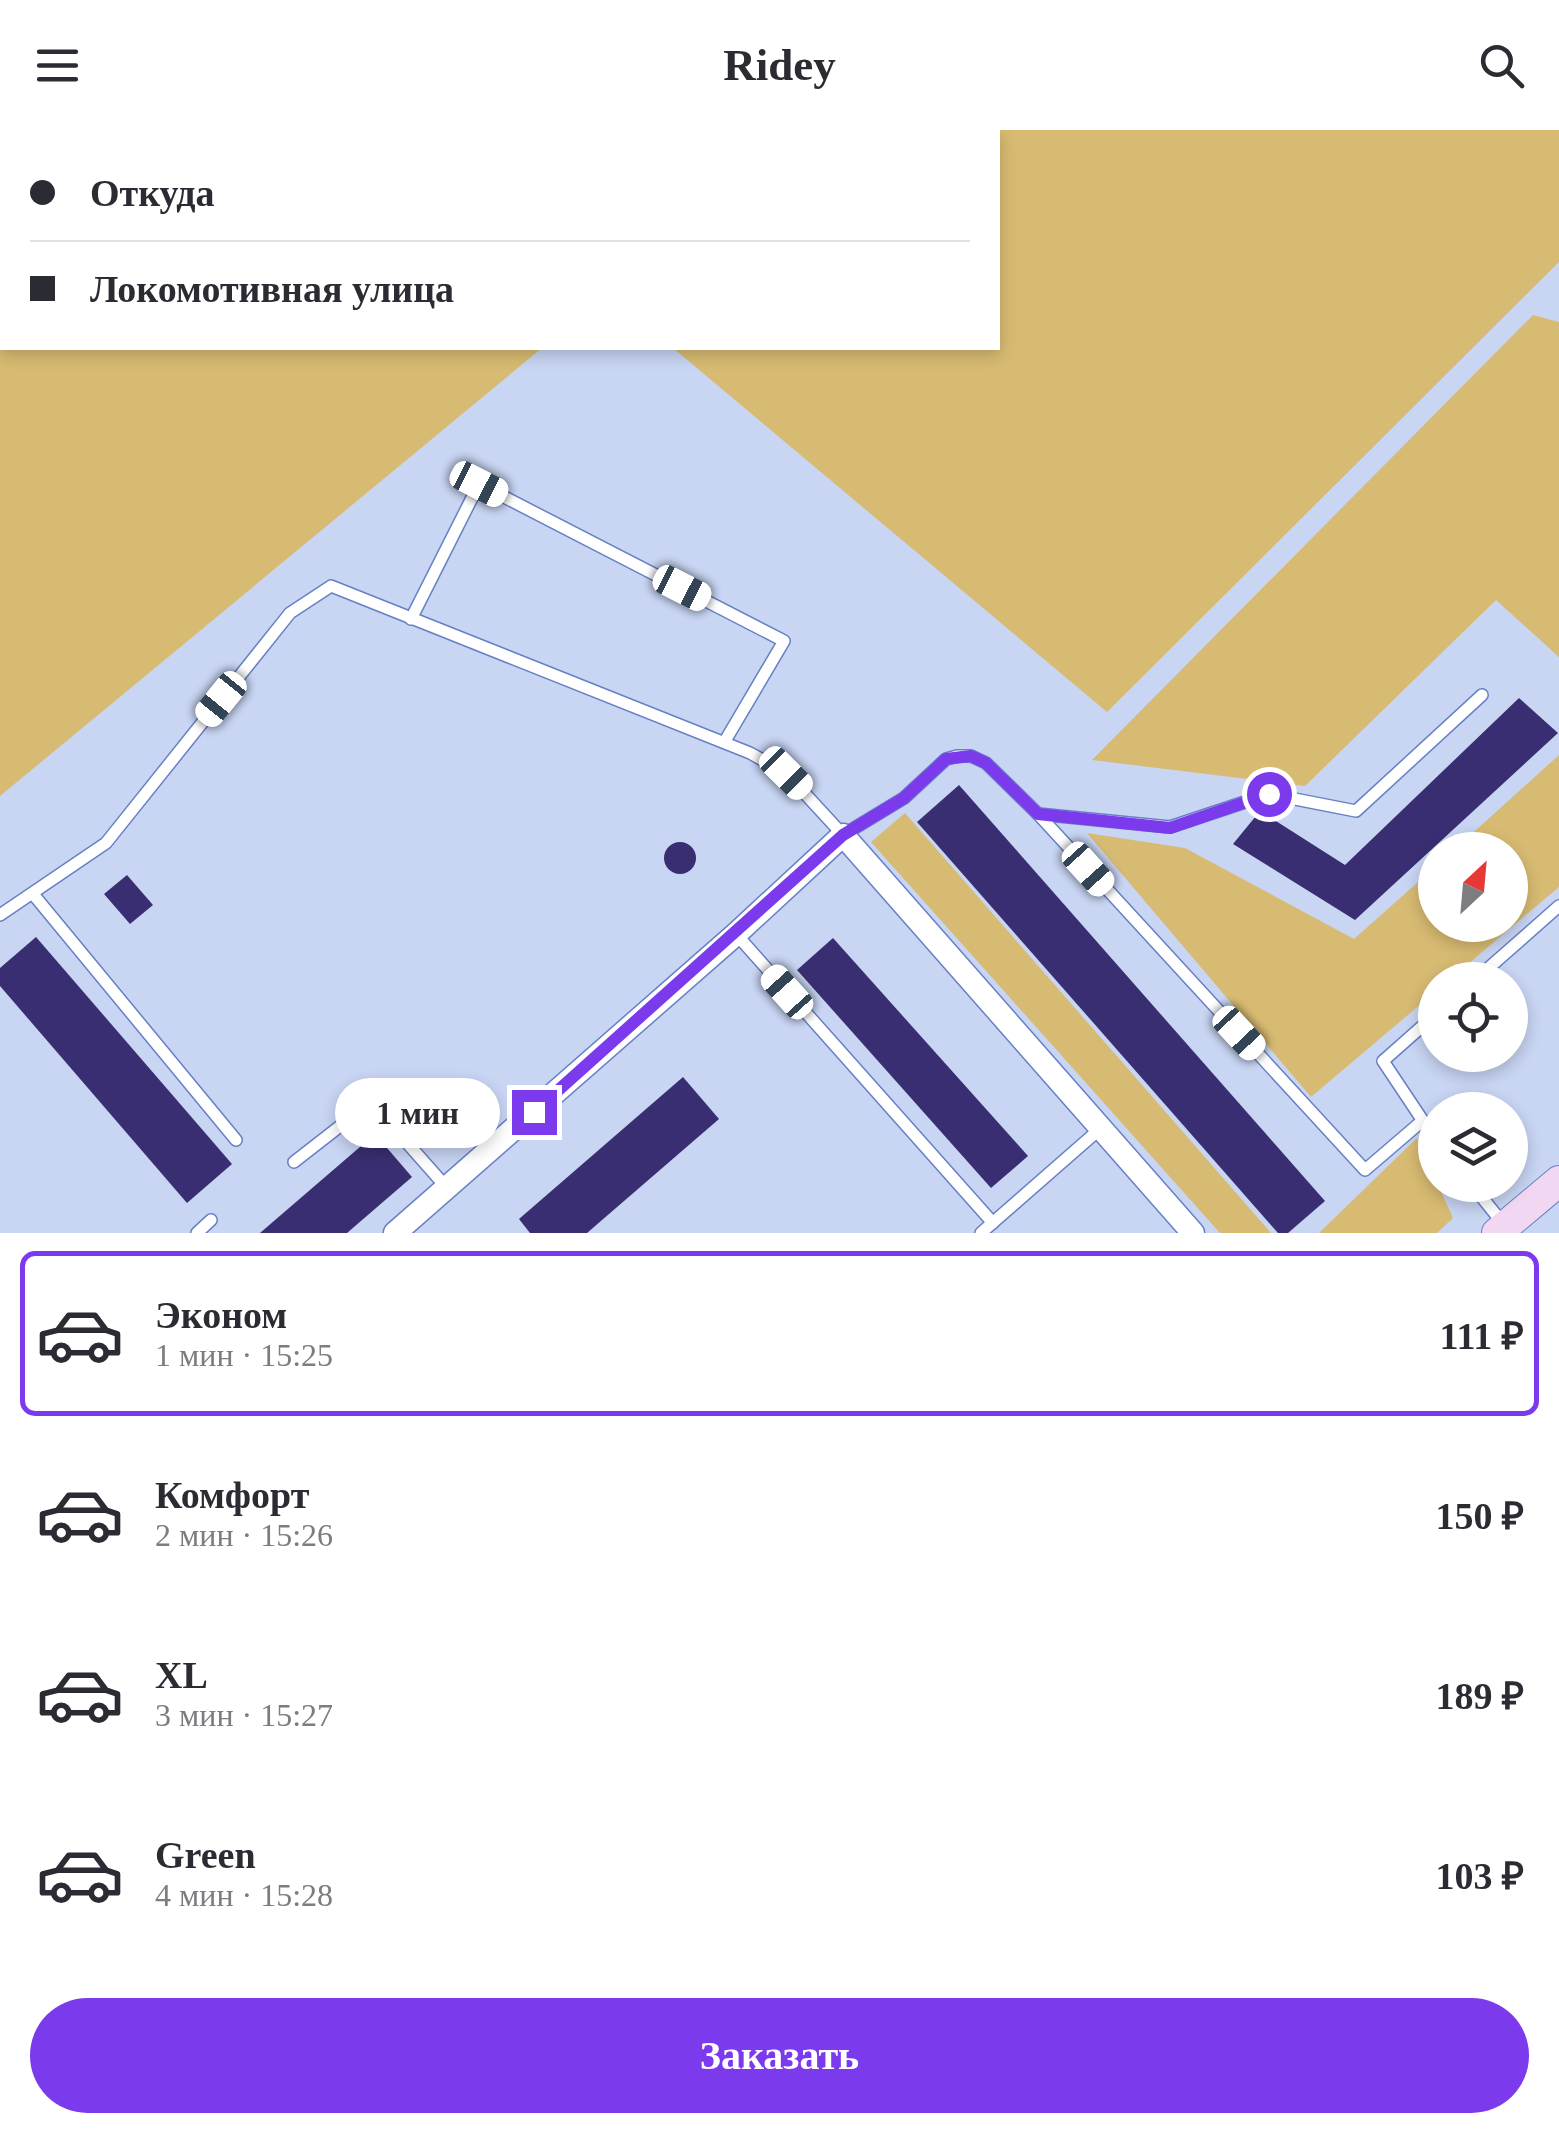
<!DOCTYPE html>
<html lang="ru">
<meta charset="utf-8">
<style>
:root{--surface:#fff;--page:#f7f7f7;--text:#2b2b33;--muted:#7c7c81;--line:#e1e1e2;--accent:#7c3aed}
body{margin:0;font-family:"Times New Roman",serif;background:var(--page);color:var(--text);height:100vh;display:flex;flex-direction:column;font-size:38px;white-space:nowrap}
*{box-sizing:border-box;margin:0}
p{font-size:32px;color:var(--muted)}
.icon{flex:none;width:55px;height:55px;fill:none;stroke:currentColor;stroke-width:2;stroke-linecap:round;stroke-linejoin:round}
.map{position:relative;height:1103px;overflow:hidden}
.drawer{display:flex;flex-direction:column;background:var(--surface);flex:1}
.drawer>*{flex:none}
.hud{position:absolute;left:0px;top:0px;width:1000px;height:220px;box-shadow:0 5px 15px #0003;display:grid;align-content:center;height:220px;padding:0 30px;background:var(--surface)}
.needle{width:65px;rotate:26deg}
.buttons{position:absolute;left:1418px;top:702px;display:grid;gap:20px}
.buttons a{display:grid;place-items:center;width:110px;height:110px;border-radius:50%;background:var(--surface);box-shadow:0 5px 15px #0003;font-size:50px}
.end{position:absolute;width:45px;height:45px;margin:-22px;border:12px solid #7c3aed;background:#fff;box-shadow:0 0 0 5px #fff}
.from{border-radius:50%}
.bubble{position:absolute;height:70px;border-radius:35px;background:var(--surface);box-shadow:0 5px 15px #0003;font-size:32px;font-weight:600;line-height:70px;text-align:center}
.car{position:absolute;width:30px;height:60px;margin:-30px -15px;border-radius:12px;box-shadow:0 0 8px 2px #0007;background:linear-gradient(#fff 24%,#345 0 40%,#fff 0 76%,#345 0 86%,#fff 0)}
.hud b{display:flex;align-items:center;gap:35px;height:95px;font-size:38px}
.hud b+b{border-top:2px solid var(--line)}
.hud i{width:25px;height:25px;background:var(--text)}
ul{padding:18px 0 0;list-style:none}
li{display:flex;align-items:center;gap:30px;height:165px;margin:0 20px 15px;padding:0 10px;border:5px solid transparent;border-radius:15px}
li div{flex:1}
li b{display:block;font-size:38px}
li em{font-style:normal;font-weight:600}
li.active{border-color:var(--accent)}
li>.icon{width:90px;height:90px;stroke-width:1.5}
.cta{display:flex;gap:20px;margin-top:auto;padding:20px 30px}
.cta a{flex:1;height:115px;border-radius:60px;background:var(--accent);color:#fff;font-size:40px;font-weight:600;line-height:115px;text-align:center}
header{display:flex;justify-content:space-between;align-items:center;height:130px;padding:0 30px;background:var(--surface);font-size:45px;font-weight:600}
.map>svg:first-child{display:block}
.green{fill:#d8bb72}
.building{fill:#3a2e72}
.lines{fill:none;stroke-linecap:round;stroke-linejoin:round}
.lane-casing{stroke:#6780c5;stroke-width:14}
.street-casing{stroke:#6780c5;stroke-width:25}
.secondary-casing{stroke:#6780c5;stroke-width:32}
.lane{stroke:#fff;stroke-width:11}
.street{stroke:#fff;stroke-width:22}
.secondary{stroke:#f2d7f2;stroke-width:30}
.route{stroke:#7c3aed;stroke-width:12}
</style>
<header><svg class="icon" aria-label="menu" viewBox="0 0 24 24"><path d="M4 6h16M4 12h16M4 18h16"/></svg>Ridey<svg class="icon" aria-label="search" viewBox="0 0 24 24"><circle cx="10" cy="10" r="6"/><path d="M15 15l6 6"/></svg></header>
<div class="map">
<svg width="1559" height="1103" viewBox="0 0 1559 1103">
<rect width="100%" height="100%" fill="#c8d5f3"/>
<!-- green -->
<g class="green">
<polygon points="0,0 703,0 2,2 2,218 542,218 0,666"/>
<polygon points="759,0 1559,0 1559,132 1107,582 673,218 998,218 998,2 758,2"/>
<polygon points="1533,185 1559,192 1559,527 1496,470 1305,656 1092,630"/>
<polygon points="1559,625 1559,757 1449,850 1435,850 1435,862 1311,967 1087,703 1185,718 1354,809 1435,737 1435,795 1510,795 1510,720 1454,720"/>
<polygon points="905,683 1271,1103 1220,1103 871,712"/>
<polygon points="1417,1008 1435,1048 1435,1055 1438,1055 1453,1088 1437,1103 1319,1103"/>
</g>
<!-- building -->
<g class="building">
<polygon points="1519,568 1558,603 1355,790 1233,714 1260,681 1345,735"/>
<polygon points="959,655 1325,1071 1288,1103 1278,1103 917,692"/>
<circle cx="680" cy="728" r="16"/>
<polygon points="127,745 153,775 130,794 104,764"/>
<polygon points="36,807 232,1034 187,1073 0,856 0,838"/>
<polygon points="833,808 1028,1026 991,1058 797,840"/>
<polygon points="683,947 719,989 587,1103 530,1103 519,1089"/>
<polygon points="375,1004 412,1047 347,1103 260,1103"/>
</g>
<g class="lines">
<!-- lane casing -->
<g class="lane-casing">
<g id="lane">
<polyline points="723,2 724,0"/>
<polyline points="411,489 479,354 784,511 725,611"/>
<polyline points="1038,684 1365,1040 1421,992"/>
<polyline points="33,764 236,1010"/>
<polyline points="0,785 106,713 290,483 331,456 750,623 786,643 843,705 904,668 946,629 957,626 971,626 986,633 1038,684 1170,697 1269,664 1356,681 1482,565"/>
<polyline points="736,804 993,1093"/>
<polyline points="1475,850 1559,776"/>
<polyline points="1435,885 1383,931 1435,1009"/>
<polyline points="294,1032 371,972 447,1058"/>
<polyline points="1472,1055 1505,1096"/>
<polyline points="197,1103 211,1090"/>
<polyline points="981,1103 1101,998"/>
</g>
</g>
<!-- street casing -->
<g class="street-casing">
<polyline id="street" points="395,1103 736,804 843,705 1193,1103"/>
</g>
<!-- secondary casing -->
<g class="secondary-casing">
<polyline id="secondary" points="1497,1103 1559,1051"/>
</g>
<!-- lane -->
<use href="#lane" class="lane"/>
<!-- street -->
<use href="#street" class="street"/>
<!-- secondary -->
<use href="#secondary" class="secondary"/>
</g>
<g class="lines">
<!-- route -->
<polyline class="route" points="534,982 843,705 904,668 946,629 971,626 986,633 1038,684 1170,698 1269,664"/>
</g>
</svg>
<div class="buttons">
<a><svg class="needle" viewBox="-14 -14 28 28"><path d="M0-13l5 13h-10z" fill="#e53935"/><path d="M0 13l5-13h-10z" fill="#7c7c81"/></svg></a>
<a><svg class="icon" aria-label="locate" viewBox="0 0 24 24"><circle cx="12" cy="12" r="6"/><path d="M12 2v4M12 18v4M2 12h4M18 12h4"/></svg></a>
<a><svg class="icon" aria-label="layers" viewBox="0 0 24 24"><path d="M12 4l9 5-9 5-9-5zM3 14l9 5 9-5"/></svg></a>
</div>
<i class="end from" style="left:1269px;top:664px"></i>
<i class="end" style="left:534px;top:982px"></i>
<div class="bubble" style="left:335px;top:948px;width:165px">1 мин</div>
<i class="car" style="left:479px;top:354px;rotate:117deg"></i>
<i class="car" style="left:682px;top:458px;rotate:117deg"></i>
<i class="car" style="left:221px;top:569px;rotate:219deg"></i>
<i class="car" style="left:786px;top:643px;rotate:135deg"></i>
<i class="car" style="left:1088px;top:739px;rotate:138deg"></i>
<i class="car" style="left:787px;top:862px;rotate:318deg"></i>
<i class="car" style="left:1239px;top:903px;rotate:137deg"></i>
<div class="hud">
<b><i class="from"></i>Откуда</b>
<b><i></i>Локомотивная улица</b>
</div>
</div>
<section class="drawer">
<ul>
<li class="active"><svg class="icon" aria-label="car" viewBox="0 0 24 24"><path d="M5 17H2v-5l4-1 3-4h7l3 4 3 1v5h-3M9 17h6M6 11h13"/><circle cx="7" cy="17" r="2"/><circle cx="17" cy="17" r="2"/></svg><div><b>Эконом</b><p>1 мин · 15:25</p></div><em>111 ₽</em></li>
<li><svg class="icon" aria-label="car" viewBox="0 0 24 24"><path d="M5 17H2v-5l4-1 3-4h7l3 4 3 1v5h-3M9 17h6M6 11h13"/><circle cx="7" cy="17" r="2"/><circle cx="17" cy="17" r="2"/></svg><div><b>Комфорт</b><p>2 мин · 15:26</p></div><em>150 ₽</em></li>
<li><svg class="icon" aria-label="car" viewBox="0 0 24 24"><path d="M5 17H2v-5l4-1 3-4h7l3 4 3 1v5h-3M9 17h6M6 11h13"/><circle cx="7" cy="17" r="2"/><circle cx="17" cy="17" r="2"/></svg><div><b>XL</b><p>3 мин · 15:27</p></div><em>189 ₽</em></li>
<li><svg class="icon" aria-label="car" viewBox="0 0 24 24"><path d="M5 17H2v-5l4-1 3-4h7l3 4 3 1v5h-3M9 17h6M6 11h13"/><circle cx="7" cy="17" r="2"/><circle cx="17" cy="17" r="2"/></svg><div><b>Green</b><p>4 мин · 15:28</p></div><em>103 ₽</em></li>
</ul>
<div class="cta"><a>Заказать</a></div>
</section>
